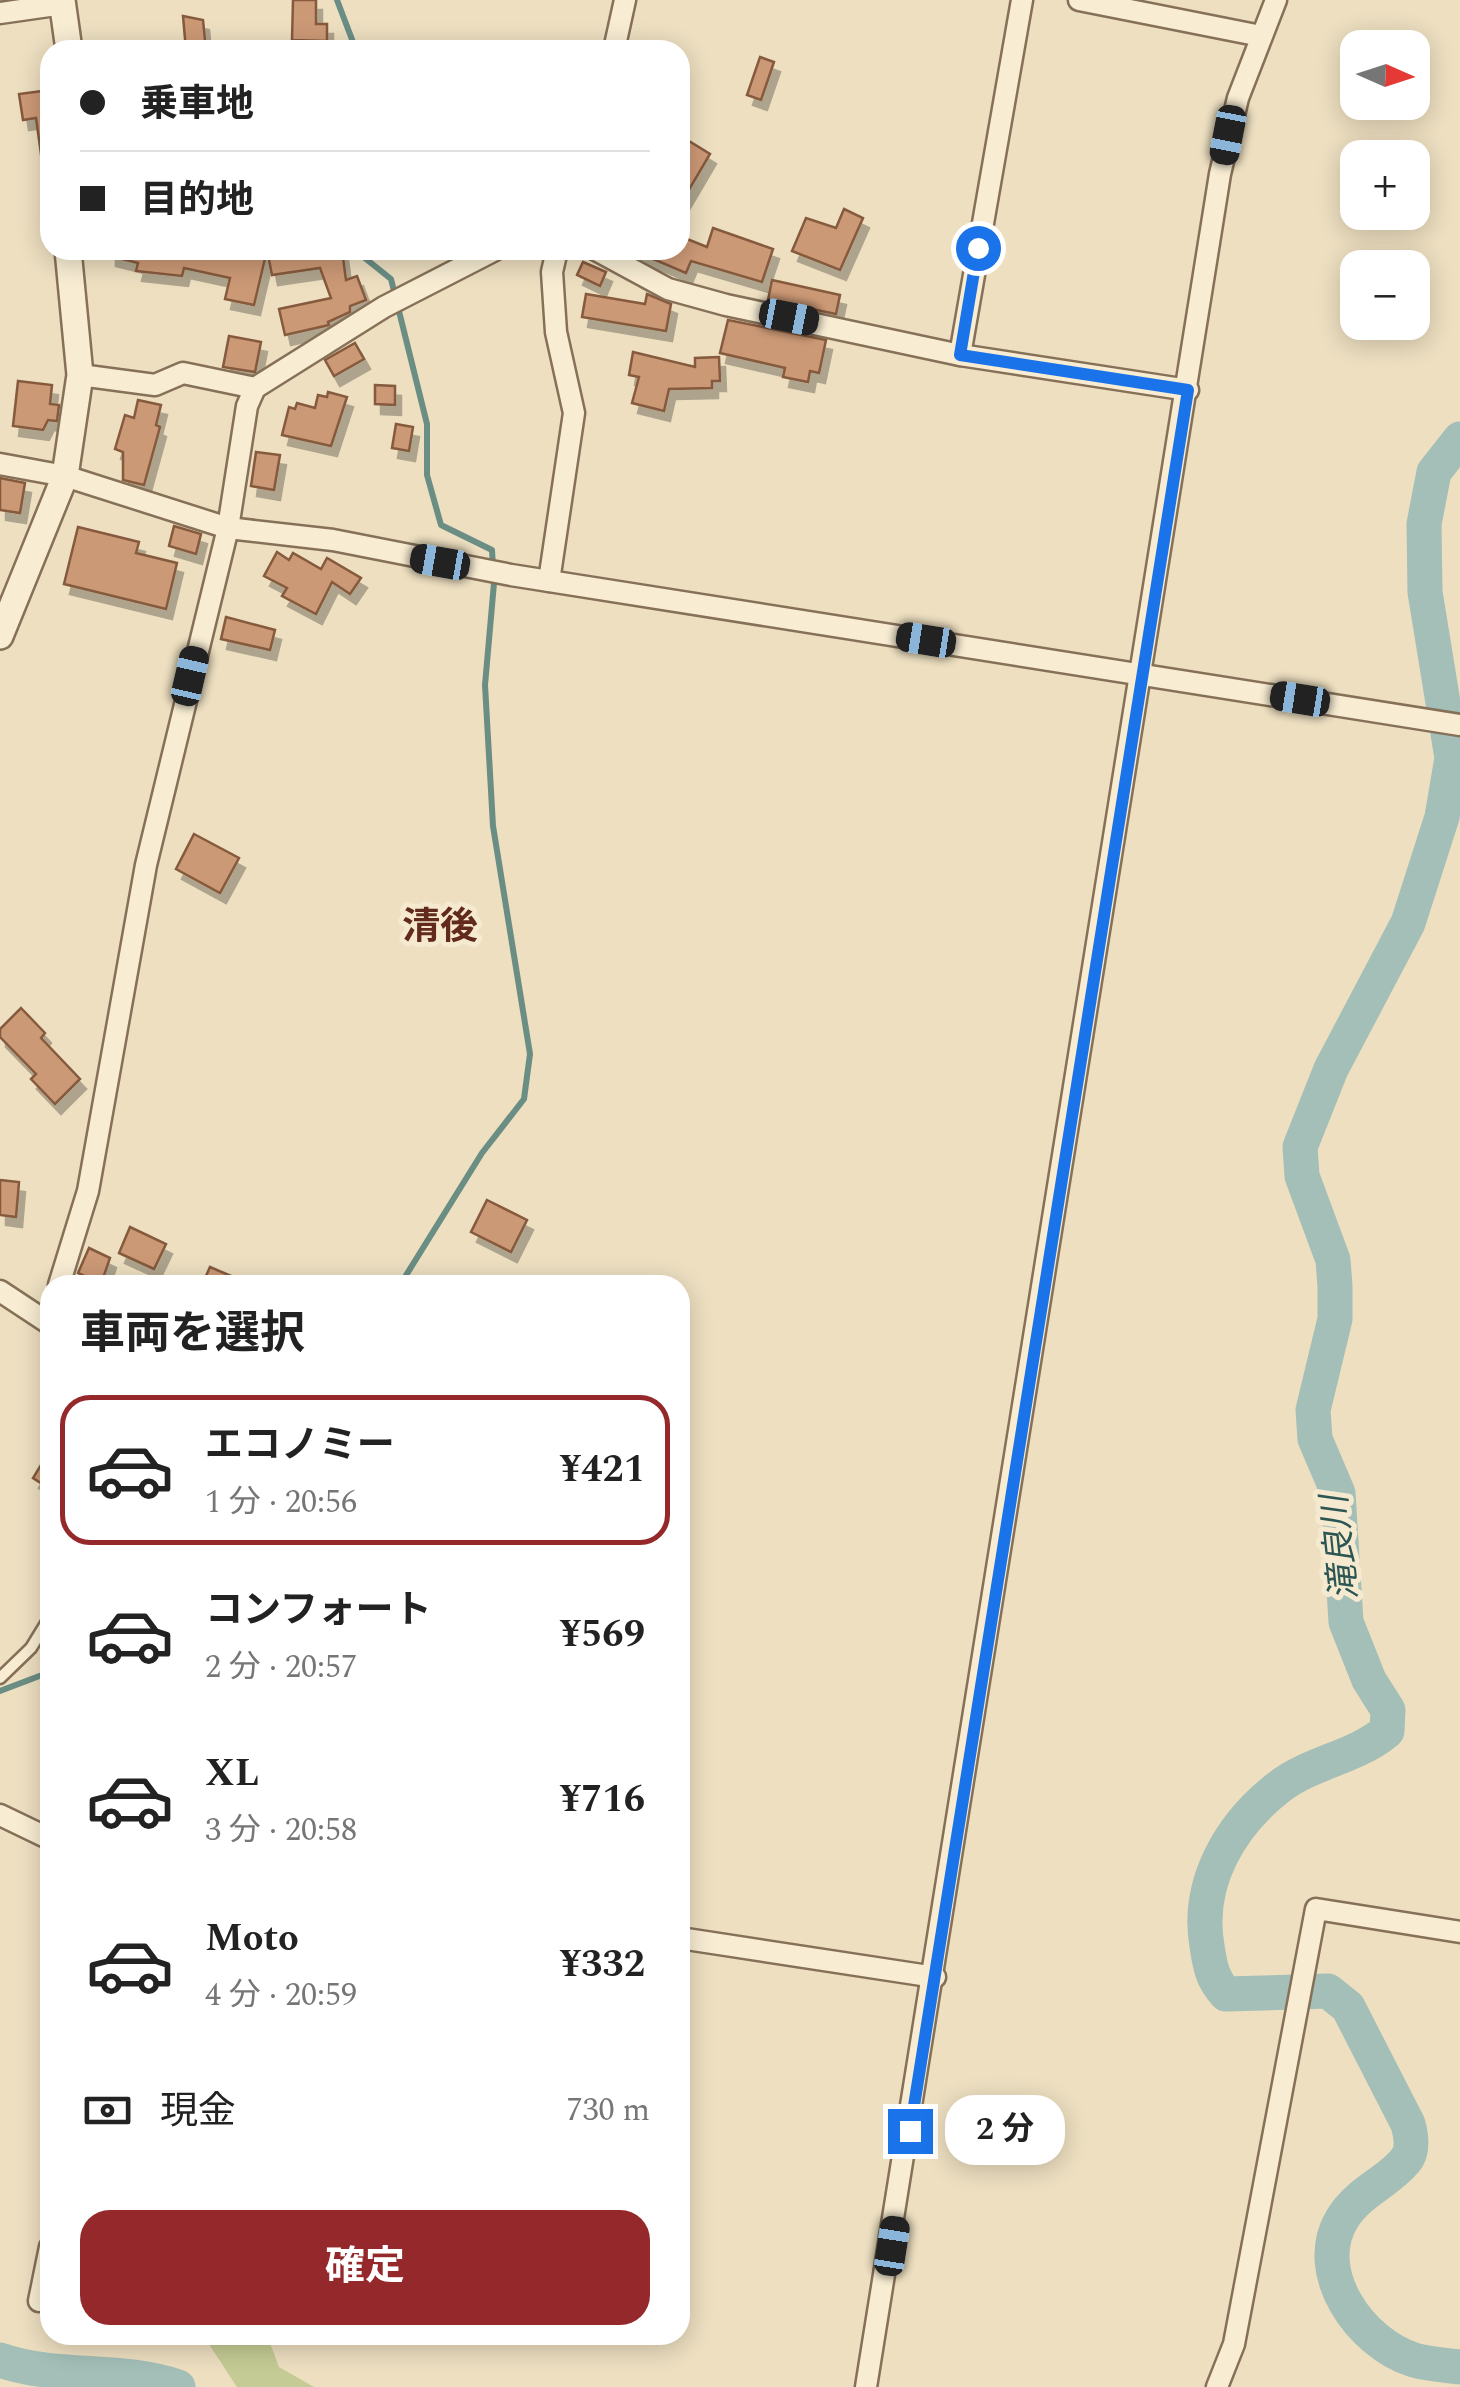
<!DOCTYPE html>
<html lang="ja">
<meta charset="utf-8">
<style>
:root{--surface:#fff;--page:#f2f2f2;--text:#222;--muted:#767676;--line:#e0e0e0;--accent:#95282a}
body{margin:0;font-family:Spectral,"Noto Sans JP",serif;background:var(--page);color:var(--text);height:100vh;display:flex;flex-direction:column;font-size:38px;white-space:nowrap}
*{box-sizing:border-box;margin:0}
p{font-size:32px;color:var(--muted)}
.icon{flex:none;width:55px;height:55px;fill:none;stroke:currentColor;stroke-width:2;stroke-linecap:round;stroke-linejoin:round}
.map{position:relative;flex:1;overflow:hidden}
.panel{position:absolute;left:40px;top:1275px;width:650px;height:1070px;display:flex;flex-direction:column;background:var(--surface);border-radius:30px;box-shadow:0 5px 25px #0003}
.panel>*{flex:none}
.guide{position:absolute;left:40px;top:40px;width:650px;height:220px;border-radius:30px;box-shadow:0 5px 25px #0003;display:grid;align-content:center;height:220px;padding:0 40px;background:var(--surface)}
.needle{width:65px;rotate:93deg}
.controls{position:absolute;left:1340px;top:30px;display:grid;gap:20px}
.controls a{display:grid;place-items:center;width:90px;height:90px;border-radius:20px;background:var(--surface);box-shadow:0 5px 25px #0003;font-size:50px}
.end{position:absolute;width:45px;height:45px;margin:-22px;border:12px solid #1a73e8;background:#fff;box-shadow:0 0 0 5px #fff}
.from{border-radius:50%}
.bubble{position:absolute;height:70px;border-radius:30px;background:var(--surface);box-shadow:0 5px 25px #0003;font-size:32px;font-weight:700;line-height:70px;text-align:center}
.car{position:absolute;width:30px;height:60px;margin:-30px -15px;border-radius:12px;box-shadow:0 0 8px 2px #0007;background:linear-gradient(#222 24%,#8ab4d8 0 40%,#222 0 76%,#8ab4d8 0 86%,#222 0)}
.guide b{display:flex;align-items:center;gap:35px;height:95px;font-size:38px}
.guide b+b{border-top:2px solid var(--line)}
.guide i{width:25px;height:25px;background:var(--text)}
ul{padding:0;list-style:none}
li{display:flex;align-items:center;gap:30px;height:150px;margin:0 20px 15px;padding:0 20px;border:5px solid transparent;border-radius:30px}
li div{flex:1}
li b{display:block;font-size:38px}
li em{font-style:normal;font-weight:700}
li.on{border-color:var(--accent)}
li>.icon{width:90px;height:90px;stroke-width:1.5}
h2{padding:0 40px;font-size:45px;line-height:120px}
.pay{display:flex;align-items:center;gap:25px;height:110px;padding:0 40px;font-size:38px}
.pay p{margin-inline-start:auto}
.button{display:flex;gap:20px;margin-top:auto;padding:20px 40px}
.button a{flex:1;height:115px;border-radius:30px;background:var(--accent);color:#fff;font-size:40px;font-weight:700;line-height:115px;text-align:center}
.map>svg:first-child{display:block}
.green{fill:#c5cb94}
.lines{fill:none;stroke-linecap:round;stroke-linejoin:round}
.stream{stroke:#6a8d84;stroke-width:6}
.river{stroke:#a3bfb7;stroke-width:35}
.building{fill:#cc9976;stroke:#855a3e;stroke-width:2.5;filter:url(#shadow)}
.service-casing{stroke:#867058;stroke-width:15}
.minor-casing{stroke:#867058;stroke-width:25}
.tertiary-casing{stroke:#867058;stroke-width:30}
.service{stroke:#f8edd3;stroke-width:10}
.minor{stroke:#f8edd3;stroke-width:20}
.tertiary{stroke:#f8edd3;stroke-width:25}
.route{stroke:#1a73e8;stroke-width:12}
.labels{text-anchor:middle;stroke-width:10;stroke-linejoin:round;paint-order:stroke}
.water-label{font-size:35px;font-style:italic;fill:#2c5653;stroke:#f5eacf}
.quarter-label{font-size:38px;font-weight:bold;fill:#622a1c;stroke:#f5eacf}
</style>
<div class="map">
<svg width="1460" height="2387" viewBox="0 0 1460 2387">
<defs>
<filter id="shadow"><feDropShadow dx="6" dy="10" stdDeviation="0" flood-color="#0004"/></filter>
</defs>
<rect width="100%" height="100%" fill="#eddfc0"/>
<!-- green -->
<polygon class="green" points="203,2335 267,2335 279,2367 314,2387 237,2387"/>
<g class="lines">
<!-- stream -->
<g class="stream">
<polyline points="337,0 356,50"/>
<polyline points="363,250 361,255 391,279 427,424 427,475 441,525 492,550 494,583 485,685 493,826 530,1054 524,1099 482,1153 400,1285"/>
<polyline points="0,1691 50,1672"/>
</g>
<!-- river -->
<g class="river">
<path d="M1460,439L1434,472L1424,524L1425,592L1452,758L1442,817L1408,923L1331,1069L1300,1147L1302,1176L1333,1260L1335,1286V1319L1313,1410L1315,1439L1338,1493L1346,1622L1369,1680L1388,1710L1387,1731C1355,1758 1311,1762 1279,1787C1230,1825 1196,1883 1207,1946C1210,1966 1212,1979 1226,1994L1328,1991L1348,2007L1408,2124C1411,2135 1414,2151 1405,2161C1387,2183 1358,2192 1342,2219C1310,2272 1360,2343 1414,2360C1428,2364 1445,2365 1460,2367"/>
<path d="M0,2360C58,2380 121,2367 178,2387"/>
</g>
</g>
<!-- building -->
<g class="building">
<polygon points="293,0 316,0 316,24 327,24 327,41 292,40"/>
<polygon points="183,16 203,20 206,50 186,50"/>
<polygon points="760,57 774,62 761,100 747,95"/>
<polygon points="50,90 50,153 41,154 36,118 23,120 19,94"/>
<polygon points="689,141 710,154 680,205 680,158"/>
<polygon points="844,209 863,218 840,270 792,251 806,218 836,228"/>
<polygon points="713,228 773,249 762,282 691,261 686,273 632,250 680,250 680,236 707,247"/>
<polygon points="110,250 267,250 254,305 225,299 230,278 184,268 182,276 136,271 138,263 110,256"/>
<polygon points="267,250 342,250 346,280 357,276 366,300 350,306 350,312 328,322 329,325 285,335 279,309 331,298 320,268 272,275"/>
<polygon points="583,262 606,272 600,286 577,275"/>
<polygon points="772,280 840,295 836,314 768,300"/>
<polygon points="586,294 645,304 647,294 671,304 666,331 582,317"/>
<polygon points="728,320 826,340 819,373 810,371 808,382 783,377 785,368 720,353"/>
<polygon points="229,336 261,342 255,372 223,367"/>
<polygon points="355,343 364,359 334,376 325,360"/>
<polygon points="633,352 695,367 695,358 719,357 720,381 712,381 712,388 669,389 664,411 632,403 639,377 629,375"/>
<polygon points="18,381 52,385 50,404 59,405 57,421 48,420 43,430 13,426"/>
<polygon points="375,385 395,386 395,405 375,404"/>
<polygon points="328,392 347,397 331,446 282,435 289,407 295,409 297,403 315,408 318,395 327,397"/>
<polygon points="138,400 161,405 156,425 160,427 144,485 123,480 123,452 115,449 125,415 134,418"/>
<polygon points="396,424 413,427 409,451 392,448"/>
<polygon points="256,452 280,455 274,490 251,486"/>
<polygon points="0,478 25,483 20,513 0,510"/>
<polygon points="174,526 201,534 196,554 169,546"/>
<polygon points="78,527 139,542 136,553 177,563 166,609 64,584"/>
<polygon points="277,552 289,560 293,553 321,569 327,558 361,578 350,594 332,582 316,614 282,596 287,588 264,576"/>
<polygon points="226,617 275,630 270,650 221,639"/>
<polygon points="194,834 239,858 220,893 176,869"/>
<polygon points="21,1008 45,1033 41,1038 80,1079 55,1104 31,1079 36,1074 0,1037 0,1029"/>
<polygon points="0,1180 19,1182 16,1217 0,1215"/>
<polygon points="487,1200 527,1220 511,1252 471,1232"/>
<polygon points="130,1227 166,1244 154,1269 119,1253"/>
<polygon points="89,1248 110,1258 101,1284 78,1273"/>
<polygon points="210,1267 252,1285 202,1285"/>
<polygon points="50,1450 50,1489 33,1478"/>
</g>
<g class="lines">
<!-- service casing -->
<g class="service-casing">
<polyline id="service" points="0,1678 31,1648 50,1617"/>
</g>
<!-- minor casing -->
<g class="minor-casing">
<g id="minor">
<polyline points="1079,0 1261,36"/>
<polyline points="0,13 63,4"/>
<polyline points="614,50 625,0"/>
<polyline points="596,250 668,289 726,305 960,355 1188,390"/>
<polyline points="960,355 1022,0"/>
<polyline points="80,375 155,385 183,373 255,388"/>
<polyline points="0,464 65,476 228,528 333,540 511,575 1460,725"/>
<polyline points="549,581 574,413 556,332 552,272 557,250"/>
<polyline points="59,1285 88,1191 146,865 228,528 247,406 255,388 384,307 495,250"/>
<polyline points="0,1291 50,1324"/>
<polyline points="0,1815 50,1839"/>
<polyline points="680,1938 935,1977"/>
<polyline points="39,2301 50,2247"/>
<polyline points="866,2387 1220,174 1238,98 1276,0"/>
<polyline points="1217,2387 1234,2344 1316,1909 1460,1932"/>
</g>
</g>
<!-- tertiary casing -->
<g class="tertiary-casing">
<g id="tertiary">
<polyline points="62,0 69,50"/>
<polyline points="0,636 65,476 80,375 68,250"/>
</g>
</g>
<!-- service -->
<use href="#service" class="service"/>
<!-- minor -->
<use href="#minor" class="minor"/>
<!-- tertiary -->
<use href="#tertiary" class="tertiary"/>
</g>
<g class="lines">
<!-- route -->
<polyline class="route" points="910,2131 1188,390 960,355 978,248"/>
</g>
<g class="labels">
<!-- water labels -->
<g class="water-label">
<text transform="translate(1339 1548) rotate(-96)" y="12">滝良川</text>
</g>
<!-- quarter labels -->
<g class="quarter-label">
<text x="440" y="939">清後</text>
</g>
</g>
</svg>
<div class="controls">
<a><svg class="needle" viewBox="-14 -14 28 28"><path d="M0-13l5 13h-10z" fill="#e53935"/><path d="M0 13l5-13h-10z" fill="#767676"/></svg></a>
<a>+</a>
<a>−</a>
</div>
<i class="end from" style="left:978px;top:248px"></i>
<i class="end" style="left:910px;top:2131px"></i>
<div class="bubble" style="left:945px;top:2095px;width:120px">2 分</div>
<i class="car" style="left:1228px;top:135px;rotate:191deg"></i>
<i class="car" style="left:789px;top:317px;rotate:101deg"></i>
<i class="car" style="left:440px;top:562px;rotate:280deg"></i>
<i class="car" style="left:926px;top:640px;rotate:279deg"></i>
<i class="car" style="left:190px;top:676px;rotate:13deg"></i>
<i class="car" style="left:1300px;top:699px;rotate:279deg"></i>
<i class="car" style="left:892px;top:2246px;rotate:9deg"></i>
<div class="guide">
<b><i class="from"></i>乗車地</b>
<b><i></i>目的地</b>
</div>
<section class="panel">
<h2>車両を選択</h2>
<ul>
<li class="on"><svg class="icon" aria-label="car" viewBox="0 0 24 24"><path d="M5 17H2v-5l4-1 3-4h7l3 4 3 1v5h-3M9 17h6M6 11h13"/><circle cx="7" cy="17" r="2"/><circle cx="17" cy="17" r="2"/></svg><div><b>エコノミー</b><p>1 分 · 20:56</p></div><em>¥421</em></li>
<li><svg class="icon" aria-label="car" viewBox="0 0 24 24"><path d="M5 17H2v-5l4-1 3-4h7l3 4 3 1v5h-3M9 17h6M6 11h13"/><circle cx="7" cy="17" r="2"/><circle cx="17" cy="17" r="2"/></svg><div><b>コンフォート</b><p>2 分 · 20:57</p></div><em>¥569</em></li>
<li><svg class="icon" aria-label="car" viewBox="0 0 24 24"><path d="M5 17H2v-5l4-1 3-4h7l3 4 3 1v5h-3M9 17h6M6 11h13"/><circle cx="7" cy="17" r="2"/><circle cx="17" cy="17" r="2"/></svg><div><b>XL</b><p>3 分 · 20:58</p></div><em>¥716</em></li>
<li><svg class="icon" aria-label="car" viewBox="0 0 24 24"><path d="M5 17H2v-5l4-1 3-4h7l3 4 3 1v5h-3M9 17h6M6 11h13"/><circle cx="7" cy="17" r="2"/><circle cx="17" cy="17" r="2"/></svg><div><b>Moto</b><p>4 分 · 20:59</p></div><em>¥332</em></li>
</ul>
<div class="pay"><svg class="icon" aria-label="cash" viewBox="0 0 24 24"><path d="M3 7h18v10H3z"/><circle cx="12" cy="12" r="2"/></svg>現金<p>730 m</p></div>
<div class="button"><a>確定</a></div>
</section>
</div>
